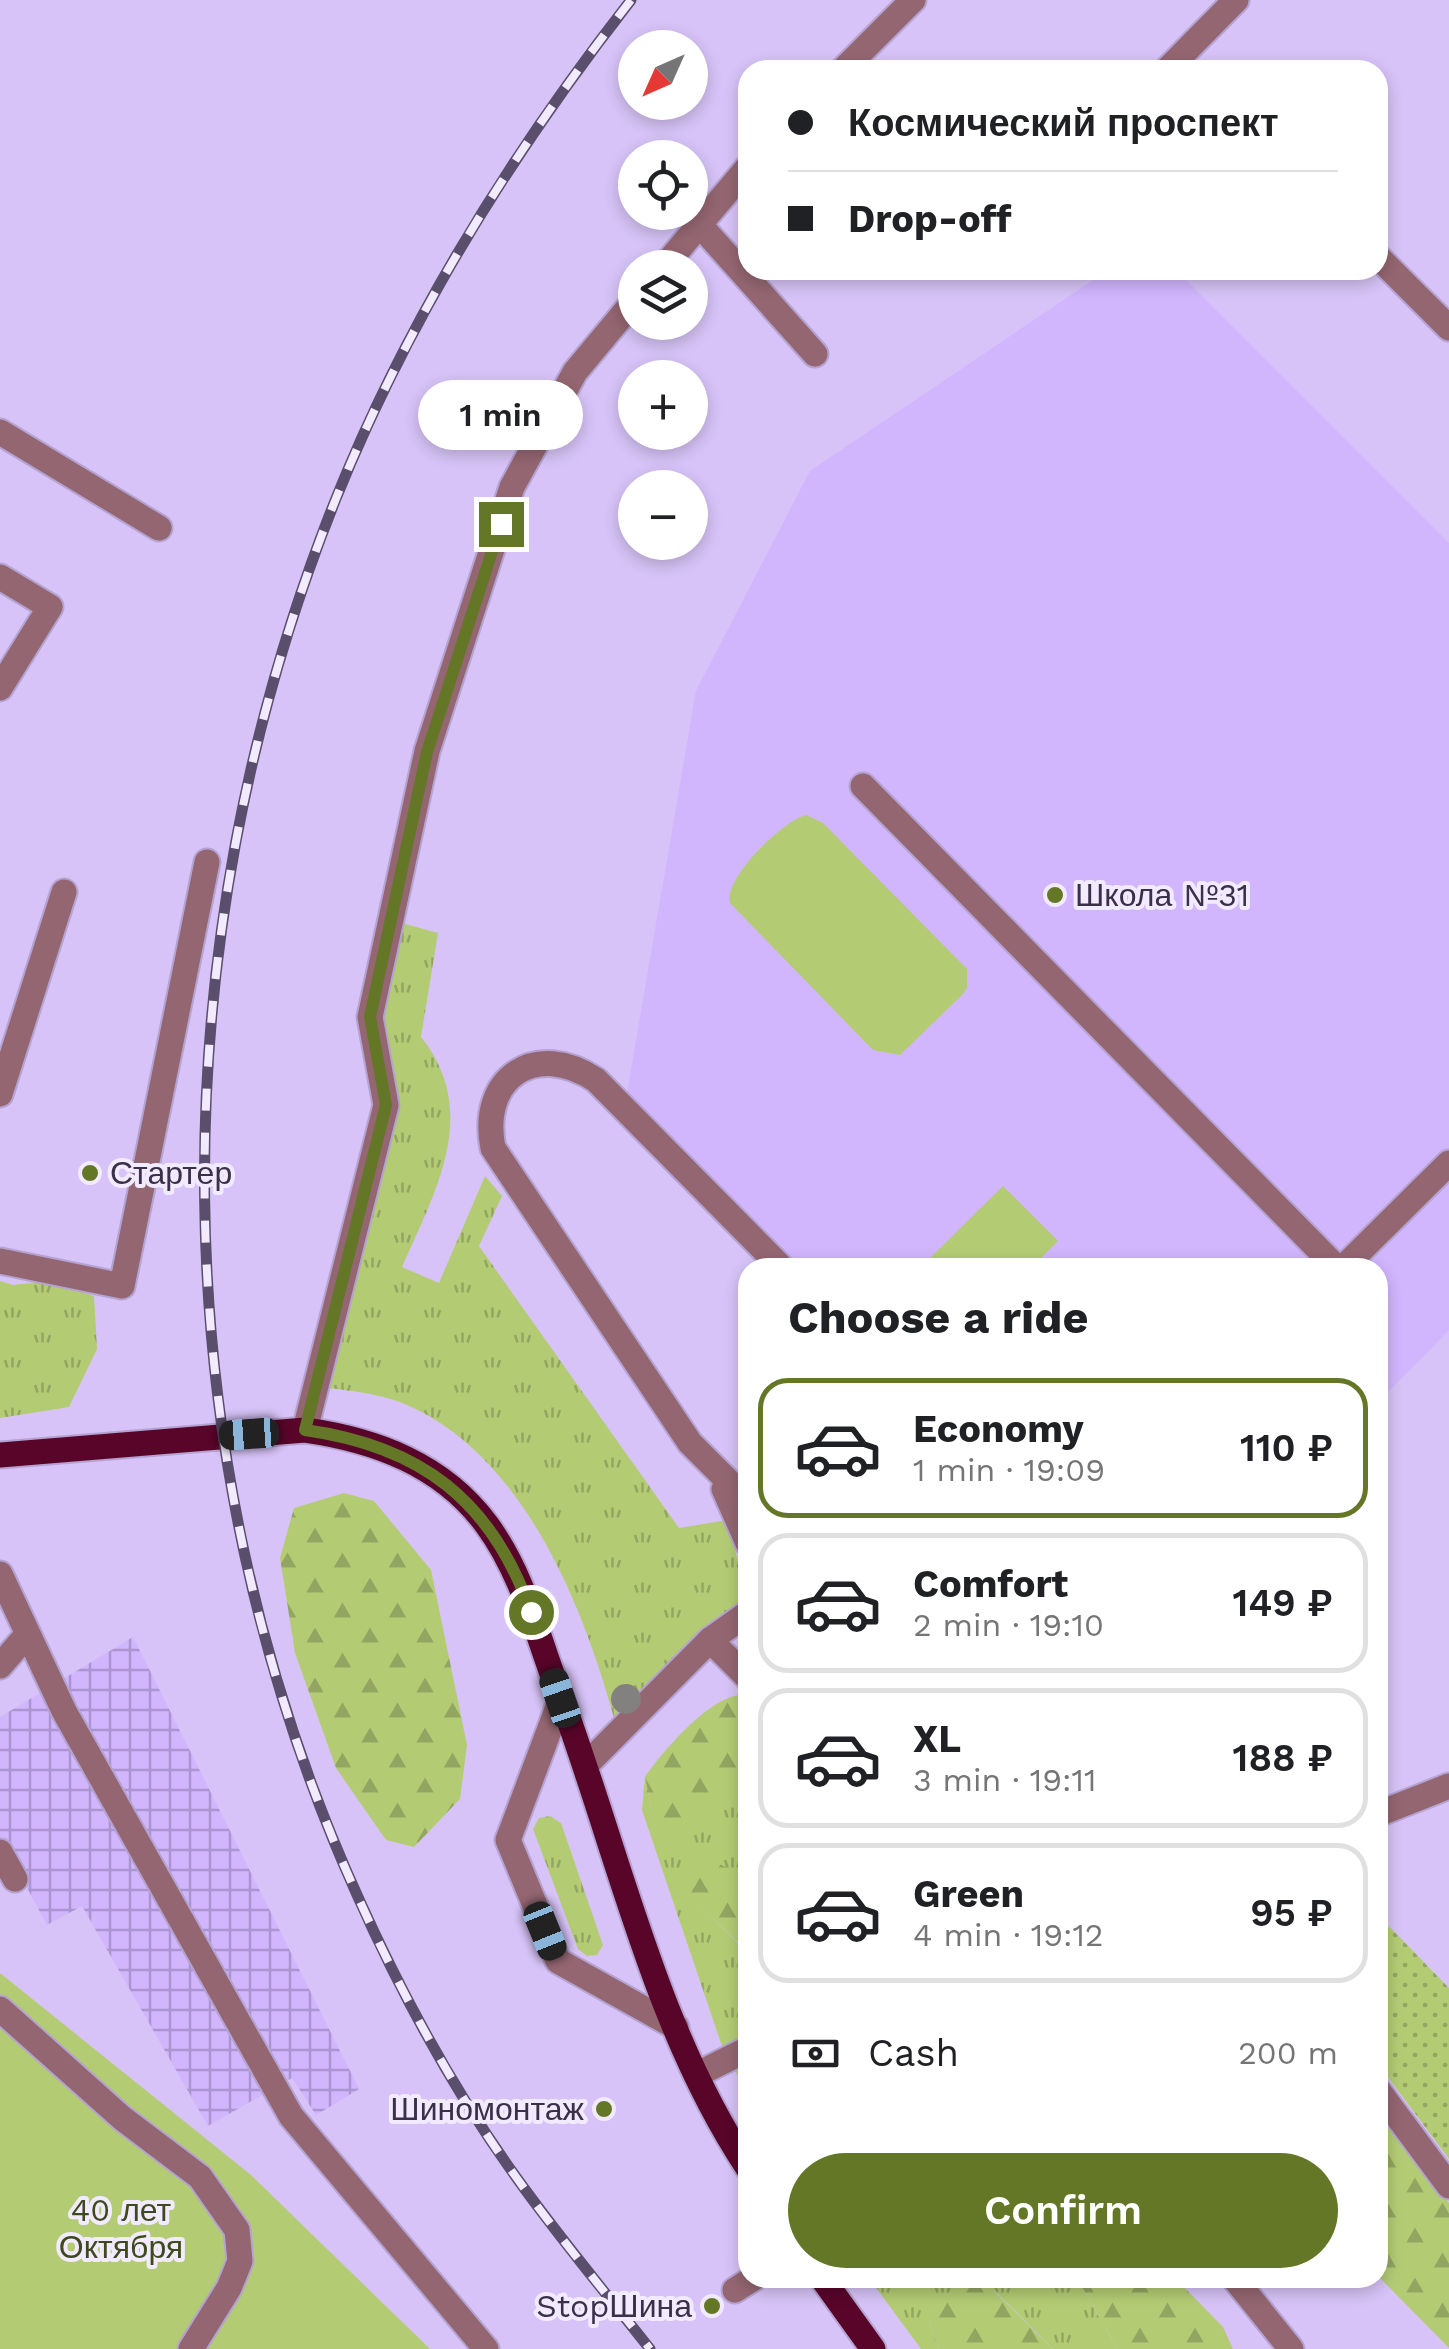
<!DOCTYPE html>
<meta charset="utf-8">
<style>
:root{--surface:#fff;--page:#f2f2f2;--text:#202124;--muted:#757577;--line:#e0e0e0;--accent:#637727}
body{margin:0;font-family:"Work Sans",sans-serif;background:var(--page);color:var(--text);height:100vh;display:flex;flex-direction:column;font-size:38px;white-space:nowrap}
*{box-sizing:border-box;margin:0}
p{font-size:32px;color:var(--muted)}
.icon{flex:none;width:55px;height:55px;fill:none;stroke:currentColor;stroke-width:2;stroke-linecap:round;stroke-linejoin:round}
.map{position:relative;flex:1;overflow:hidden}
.details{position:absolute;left:738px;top:1258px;width:650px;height:1030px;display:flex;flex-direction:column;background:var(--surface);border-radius:30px;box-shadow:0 5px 15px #0003}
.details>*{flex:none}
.banner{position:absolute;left:738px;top:60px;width:650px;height:220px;border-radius:30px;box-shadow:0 5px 15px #0003;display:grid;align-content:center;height:220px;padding:0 50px;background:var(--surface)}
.needle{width:65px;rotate:225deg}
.buttons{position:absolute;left:618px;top:30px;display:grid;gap:20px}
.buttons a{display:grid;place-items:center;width:90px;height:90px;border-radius:50%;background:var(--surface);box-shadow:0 5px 15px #0003;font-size:50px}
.end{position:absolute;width:45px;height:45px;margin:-22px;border:12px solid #637727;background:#fff;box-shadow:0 0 0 5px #fff}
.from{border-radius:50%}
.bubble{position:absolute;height:70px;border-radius:35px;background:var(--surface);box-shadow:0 5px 15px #0003;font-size:32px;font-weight:600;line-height:70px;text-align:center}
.car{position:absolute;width:30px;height:60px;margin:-30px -15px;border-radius:12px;box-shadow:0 0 8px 2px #0007;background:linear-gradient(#222 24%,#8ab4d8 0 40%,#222 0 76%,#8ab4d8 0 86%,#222 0)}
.banner b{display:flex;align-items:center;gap:35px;height:95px;font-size:38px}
.banner b+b{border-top:2px solid var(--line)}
.banner i{width:25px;height:25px;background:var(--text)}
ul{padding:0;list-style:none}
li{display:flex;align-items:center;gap:30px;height:140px;margin:0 20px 15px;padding:0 30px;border:5px solid var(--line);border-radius:30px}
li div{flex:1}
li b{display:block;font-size:38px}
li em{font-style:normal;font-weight:600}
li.selected{border-color:var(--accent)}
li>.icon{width:90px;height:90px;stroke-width:1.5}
h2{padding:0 50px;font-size:45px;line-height:120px}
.pay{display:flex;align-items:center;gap:25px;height:110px;padding:0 50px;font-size:38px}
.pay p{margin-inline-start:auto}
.primary-button{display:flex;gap:20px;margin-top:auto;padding:20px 50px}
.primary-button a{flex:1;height:115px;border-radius:60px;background:var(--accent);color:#fff;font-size:40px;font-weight:600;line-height:115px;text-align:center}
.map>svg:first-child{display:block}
.built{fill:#d1b5fd}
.industrial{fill:url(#industrial-grid)}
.grass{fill:url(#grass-tufts)}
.forest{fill:url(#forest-firs)}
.park{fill:url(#park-dots)}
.garden{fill:#b3cc74}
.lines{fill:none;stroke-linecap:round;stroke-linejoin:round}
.minor-casing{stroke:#b4a3d1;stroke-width:29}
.major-casing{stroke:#b4a3d1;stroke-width:29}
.minor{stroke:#946672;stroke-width:25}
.major{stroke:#59052a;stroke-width:25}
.rail-casing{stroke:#5a4e6d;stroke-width:11}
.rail{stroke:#f2ebff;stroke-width:8;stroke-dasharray:22;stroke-linecap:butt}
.tree{fill:#838080}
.route{stroke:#637727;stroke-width:12}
.poi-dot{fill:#637727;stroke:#f2ebff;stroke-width:4}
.labels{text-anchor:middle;stroke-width:8;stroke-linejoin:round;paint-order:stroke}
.poi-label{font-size:32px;fill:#3a304a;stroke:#f2ebff;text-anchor:start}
.park-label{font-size:32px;fill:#3e4a1e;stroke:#f2ebff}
</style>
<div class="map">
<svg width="1449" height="2349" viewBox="0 0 1449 2349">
<defs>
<pattern id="industrial-grid" width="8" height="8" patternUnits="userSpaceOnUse" patternTransform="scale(2.5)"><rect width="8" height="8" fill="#d1b5fd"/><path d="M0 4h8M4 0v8" fill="none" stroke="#ab94cf"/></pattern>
<pattern id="grass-tufts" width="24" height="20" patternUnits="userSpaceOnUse" patternTransform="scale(2.5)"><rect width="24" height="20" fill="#b3cc74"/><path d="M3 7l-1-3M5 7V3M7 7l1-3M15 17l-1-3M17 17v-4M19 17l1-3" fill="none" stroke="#93a661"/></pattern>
<pattern id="forest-firs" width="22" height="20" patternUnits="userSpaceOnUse" patternTransform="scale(2.5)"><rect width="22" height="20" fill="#b3cc74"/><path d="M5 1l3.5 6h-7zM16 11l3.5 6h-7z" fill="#93a661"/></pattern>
<pattern id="park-dots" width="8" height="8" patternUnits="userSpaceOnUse" patternTransform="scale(2.5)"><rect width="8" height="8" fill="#b3cc74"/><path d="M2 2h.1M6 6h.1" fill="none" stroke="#93a661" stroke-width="1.8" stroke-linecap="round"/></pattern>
</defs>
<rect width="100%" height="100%" fill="#d7c3f7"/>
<!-- built -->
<polygon class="built" points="1108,270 1176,270 1449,543 1449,1330 1378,1402 1378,1268 796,1267 626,1099 696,691 810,471"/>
<!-- industrial -->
<polygon class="industrial" points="133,1637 359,2089 316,2115 292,2078 208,2126 82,1906 47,1925 0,1837 0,1717"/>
<!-- grass -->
<g class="grass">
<path d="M398,922L438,933L421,1037C481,1112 436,1190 402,1267L439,1283L485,1176L502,1196L479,1246L679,1528L727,1520L747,1595V1603L702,1630L614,1718C582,1602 521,1450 400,1402C378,1394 349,1390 325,1388L392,1106L376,1015Z"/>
<polygon points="0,1281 13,1285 48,1281 94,1296 97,1349 69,1407 0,1418"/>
<polygon points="747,1737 747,1869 687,1893 742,1947 747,1946 747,2092 723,2049 642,1810 645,1777 651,1806 747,1769"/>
<polygon points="550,1816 561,1823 603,1945 597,1955 587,1956 578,1949 533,1829 539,1818"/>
<polygon points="869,2278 1077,2278 1117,2349 1053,2349 995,2291 929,2321 939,2349 921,2349"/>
</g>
<!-- forest -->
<g class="forest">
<polygon points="344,1493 374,1501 431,1570 467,1745 460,1799 414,1847 386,1840 336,1768 295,1653 280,1558 294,1508"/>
<path d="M741,1695C751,1713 747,1729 746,1749C742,1795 714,1825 666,1824L651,1806L645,1777C663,1751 709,1697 741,1695Z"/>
<polygon points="711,1860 734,1871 747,1869 747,1946 743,1947 687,1894 691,1870"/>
<polygon points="1378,2111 1449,2203 1449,2348 1378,2276"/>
<polygon points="1077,2278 1175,2278 1223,2327 1233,2349 1117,2349"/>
<polygon points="979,2284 994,2291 1053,2349 939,2349 929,2321 931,2304"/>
</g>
<!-- park -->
<polygon class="park" points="1378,1915 1449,1988 1449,2159 1378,2064"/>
<!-- garden -->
<g class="garden">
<path d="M806,815L823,823L967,969V988L962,995L900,1055L873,1050L730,903C723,879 782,821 806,815Z"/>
<polygon points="1003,1186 1058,1241 1032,1267 921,1267"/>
<polygon points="0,1973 251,2175 430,2349 0,2349"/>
</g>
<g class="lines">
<!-- minor casing -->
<g class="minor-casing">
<g id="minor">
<polyline points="843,70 913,0"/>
<polyline points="1167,70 1236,0"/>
<polyline points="699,224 815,354"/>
<polyline points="1378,257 1449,328"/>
<polyline points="663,268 748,167"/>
<polyline points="0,432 159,528"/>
<polyline points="0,577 50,607 0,688"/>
<polyline points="863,786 1337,1268"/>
<polyline points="0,1094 64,892"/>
<polyline points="0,1261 122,1286 207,862"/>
<polyline points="1343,1268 1449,1163"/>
<polyline points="305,1430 386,1105 370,1017 427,751 512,487 575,372 635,300"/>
<polyline points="724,1489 748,1543"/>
<path d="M748,1501L690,1443L493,1148C479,1077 536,1040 596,1080L782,1268"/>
<polyline points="0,1574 64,1711 291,2116 486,2349"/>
<polyline points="710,1640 748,1678"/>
<polyline points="0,1666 26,1636"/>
<polyline points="561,1699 508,1840 558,1961 676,2027"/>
<polyline points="587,1764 710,1640 748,1613"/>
<polyline points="1378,1814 1449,1786"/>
<polyline points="0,1852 15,1879"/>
<polyline points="0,2009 122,2118 200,2177 237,2230 240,2261 229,2288 191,2349"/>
<polyline points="696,2075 748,2049"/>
<polyline points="1378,2090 1449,2186"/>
<polyline points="1234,2278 1291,2349"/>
<polyline points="735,2290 754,2278"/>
</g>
</g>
<!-- major casing -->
<g class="major-casing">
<g id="major">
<path d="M0,1455L305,1430C376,1440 443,1465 487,1525C525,1577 538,1640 561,1698C619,1854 655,2028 748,2168"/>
<polyline points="822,2278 873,2349"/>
</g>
</g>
<!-- minor -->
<use href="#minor" class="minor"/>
<!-- major -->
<use href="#major" class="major"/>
<!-- rail casing -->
<g class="rail-casing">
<path id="rail" d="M631,0C513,151 409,318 337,496C156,944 158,1457 358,1897C401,1993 454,2091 516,2177C558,2236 605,2292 650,2349"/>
</g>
<!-- rail -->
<use href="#rail" class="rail"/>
</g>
<!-- trees -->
<circle class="tree" cx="626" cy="1699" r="15"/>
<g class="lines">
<!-- route -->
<path class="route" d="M501,524L427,752L370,1017L386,1105L305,1430C420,1446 492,1500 531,1612"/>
</g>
<!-- markers -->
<g class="poi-dot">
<circle cx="1055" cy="895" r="10"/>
<circle cx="90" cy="1173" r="10"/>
<circle cx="604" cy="2109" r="10"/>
<circle cx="712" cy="2306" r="10"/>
</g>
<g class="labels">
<!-- poi labels -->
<g class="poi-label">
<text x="1075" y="906">Школа №31</text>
<text x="110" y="1184">Стартер</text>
<text x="584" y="2120" text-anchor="end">Шиномонтаж</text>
<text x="692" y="2317" text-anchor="end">StopШина</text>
</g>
<!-- park labels -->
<g class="park-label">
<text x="121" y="2221">40 лет<tspan x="121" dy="37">Октября</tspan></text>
</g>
</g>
</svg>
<div class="buttons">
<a><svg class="needle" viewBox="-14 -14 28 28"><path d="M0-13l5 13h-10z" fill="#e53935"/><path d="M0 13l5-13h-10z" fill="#757577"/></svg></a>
<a><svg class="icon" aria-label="locate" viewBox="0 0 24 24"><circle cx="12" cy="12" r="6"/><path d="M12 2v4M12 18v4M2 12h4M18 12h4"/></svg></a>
<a><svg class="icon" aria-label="layers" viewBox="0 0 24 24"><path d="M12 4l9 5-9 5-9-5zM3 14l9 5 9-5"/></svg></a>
<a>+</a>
<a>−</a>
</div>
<i class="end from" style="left:531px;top:1612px"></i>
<i class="end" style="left:501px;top:524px"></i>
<div class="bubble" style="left:418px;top:380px;width:165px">1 min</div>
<i class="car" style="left:249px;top:1434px;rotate:266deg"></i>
<i class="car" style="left:560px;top:1698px;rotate:341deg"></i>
<i class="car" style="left:545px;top:1931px;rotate:158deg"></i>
<div class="banner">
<b><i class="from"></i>Космический проспект</b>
<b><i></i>Drop-off</b>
</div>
<section class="details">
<h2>Choose a ride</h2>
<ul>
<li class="selected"><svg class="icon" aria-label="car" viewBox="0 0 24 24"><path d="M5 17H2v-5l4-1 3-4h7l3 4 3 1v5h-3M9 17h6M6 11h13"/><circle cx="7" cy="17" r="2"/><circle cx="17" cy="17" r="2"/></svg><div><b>Economy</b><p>1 min · 19:09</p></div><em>110 ₽</em></li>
<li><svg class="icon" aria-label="car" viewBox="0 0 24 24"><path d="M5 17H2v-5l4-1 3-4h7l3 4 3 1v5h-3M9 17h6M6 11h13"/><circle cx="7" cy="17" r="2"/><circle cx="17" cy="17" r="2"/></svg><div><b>Comfort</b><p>2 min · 19:10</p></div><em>149 ₽</em></li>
<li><svg class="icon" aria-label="car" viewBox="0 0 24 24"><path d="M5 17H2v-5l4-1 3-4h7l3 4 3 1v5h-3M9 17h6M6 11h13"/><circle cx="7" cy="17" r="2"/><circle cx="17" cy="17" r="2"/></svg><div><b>XL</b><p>3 min · 19:11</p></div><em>188 ₽</em></li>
<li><svg class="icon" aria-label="car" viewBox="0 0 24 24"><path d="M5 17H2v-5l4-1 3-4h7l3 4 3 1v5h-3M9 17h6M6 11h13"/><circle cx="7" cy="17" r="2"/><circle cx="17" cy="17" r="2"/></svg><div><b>Green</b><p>4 min · 19:12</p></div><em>95 ₽</em></li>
</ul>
<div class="pay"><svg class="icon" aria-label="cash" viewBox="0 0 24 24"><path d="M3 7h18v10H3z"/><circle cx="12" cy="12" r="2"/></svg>Cash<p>200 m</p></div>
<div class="primary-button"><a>Confirm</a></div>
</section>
</div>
